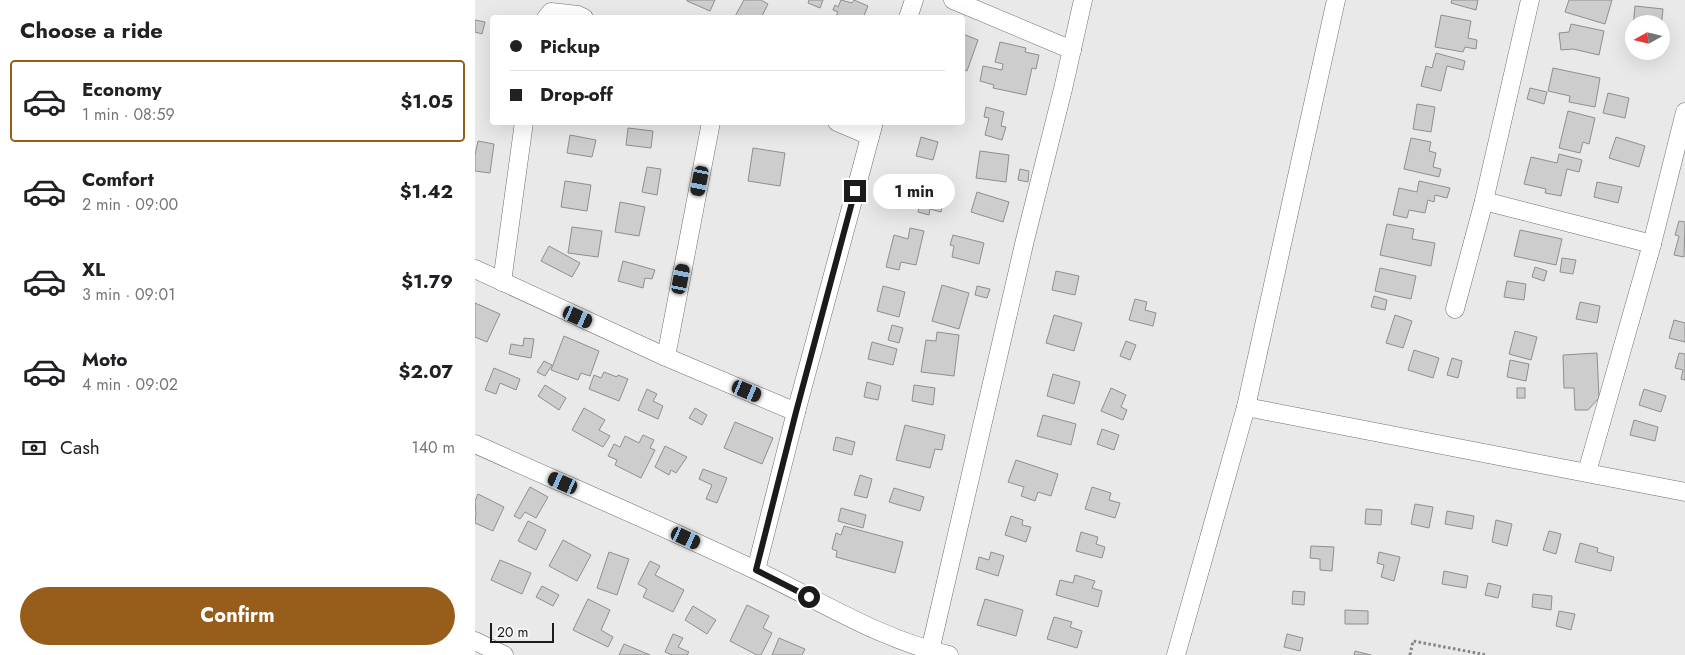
<!DOCTYPE html>
<meta charset="utf-8">
<style>
:root{--surface:#fff;--page:#f2f2f2;--text:#202124;--muted:#757577;--line:#e0e0e0;--accent:#975d1b}
body{margin:0;font-family:Jost,sans-serif;background:var(--page);color:var(--text);height:100vh;display:flex;flex-direction:column;font-size:19px;white-space:nowrap}
*{box-sizing:border-box;margin:0}
p{font-size:16px;color:var(--muted)}
.icon{flex:none;width:28px;height:28px;fill:none;stroke:currentColor;stroke-width:2;stroke-linecap:round;stroke-linejoin:round}
.map{position:relative;flex:1;overflow:hidden}
.panel{display:flex;flex-direction:column;background:var(--surface);width:475px}
.panel>*{flex:none}
.hud{position:absolute;left:15px;top:15px;width:475px;height:110px;border-radius:5px;box-shadow:0 5px 20px #0002;display:grid;align-content:center;height:110px;padding:0 20px;background:var(--surface)}
.needle{width:32px;rotate:262deg}
.fabs{position:absolute;left:1150px;top:15px;display:grid;gap:10px}
.fabs a{display:grid;place-items:center;width:45px;height:45px;border-radius:50%;background:var(--surface);box-shadow:0 5px 20px #0002;font-size:25px}
.scale{position:absolute;left:15px;bottom:12px;width:64px;box-sizing:border-box;padding-left:5px;border:2px solid #1b1b1b;border-top:0;font-size:14px;line-height:18px;white-space:nowrap;color:#1b1b1b;-webkit-text-stroke:4px #f6f7f7;paint-order:stroke}
.end{position:absolute;width:22px;height:22px;margin:-11px;border:6px solid #1b1b1b;background:#fff;box-shadow:0 0 0 2px #fff}
.from{border-radius:50%}
.bubble{position:absolute;height:35px;border-radius:18px;background:var(--surface);box-shadow:0 5px 20px #0002;font-size:16px;font-weight:700;line-height:35px;text-align:center}
.car{position:absolute;width:15px;height:30px;margin:-15px -8px;border-radius:6px;box-shadow:0 0 4px 1px #0007;background:linear-gradient(#222 24%,#8ab4d8 0 40%,#222 0 76%,#8ab4d8 0 86%,#222 0)}
.hud b{display:flex;align-items:center;gap:18px;height:48px;font-size:19px}
.hud b+b{border-top:1px solid var(--line)}
.hud i{width:12px;height:12px;background:var(--text)}
ul{padding:0;list-style:none}
li{display:flex;align-items:center;gap:15px;height:82px;margin:0 10px 8px;padding:0 10px;border:2px solid transparent;border-radius:5px}
li div{flex:1}
li b{display:block;font-size:19px}
li em{font-style:normal;font-weight:700}
li.active{border-color:var(--accent)}
li>.icon{width:45px;height:45px;stroke-width:1.5}
h2{padding:0 20px;font-size:22px;line-height:60px}
.pay{display:flex;align-items:center;gap:12px;height:55px;padding:0 20px;font-size:19px}
.pay p{margin-inline-start:auto}
.action{display:flex;gap:10px;margin-top:auto;padding:10px 20px}
.action a{flex:1;height:58px;border-radius:30px;background:var(--accent);color:#fff;font-size:20px;font-weight:700;line-height:58px;text-align:center}
main{display:flex;flex:1;min-height:0}
.map>svg:first-child{display:block}
.building{fill:#cecdcd;stroke:#908e8e}
.lines{fill:none;stroke-linecap:round;stroke-linejoin:round}
.minor-casing{stroke:#6f6f70;stroke-width:19}
.path{stroke:#848484;stroke-width:3;stroke-dasharray:2.5 2.5;stroke-linecap:butt}
.minor{stroke:#fff;stroke-width:18}
.route{stroke:#1b1b1b;stroke-width:6}
</style>
<main>
<section class="panel">
<h2>Choose a ride</h2>
<ul>
<li class="active"><svg class="icon" aria-label="car" viewBox="0 0 24 24"><path d="M5 17H2v-5l4-1 3-4h7l3 4 3 1v5h-3M9 17h6M6 11h13"/><circle cx="7" cy="17" r="2"/><circle cx="17" cy="17" r="2"/></svg><div><b>Economy</b><p>1 min · 08:59</p></div><em>$1.05</em></li>
<li><svg class="icon" aria-label="car" viewBox="0 0 24 24"><path d="M5 17H2v-5l4-1 3-4h7l3 4 3 1v5h-3M9 17h6M6 11h13"/><circle cx="7" cy="17" r="2"/><circle cx="17" cy="17" r="2"/></svg><div><b>Comfort</b><p>2 min · 09:00</p></div><em>$1.42</em></li>
<li><svg class="icon" aria-label="car" viewBox="0 0 24 24"><path d="M5 17H2v-5l4-1 3-4h7l3 4 3 1v5h-3M9 17h6M6 11h13"/><circle cx="7" cy="17" r="2"/><circle cx="17" cy="17" r="2"/></svg><div><b>XL</b><p>3 min · 09:01</p></div><em>$1.79</em></li>
<li><svg class="icon" aria-label="car" viewBox="0 0 24 24"><path d="M5 17H2v-5l4-1 3-4h7l3 4 3 1v5h-3M9 17h6M6 11h13"/><circle cx="7" cy="17" r="2"/><circle cx="17" cy="17" r="2"/></svg><div><b>Moto</b><p>4 min · 09:02</p></div><em>$2.07</em></li>
</ul>
<div class="pay"><svg class="icon" aria-label="cash" viewBox="0 0 24 24"><path d="M3 7h18v10H3z"/><circle cx="12" cy="12" r="2"/></svg>Cash<p>140 m</p></div>
<div class="action"><a>Confirm</a></div>
</section>
<div class="map">
<svg width="1210" height="655" viewBox="0 0 1210 655">
<rect width="100%" height="100%" fill="#e9e9ea"/>
<!-- building -->
<g class="building">
<polygon points="212,0 240,0 235,11 212,1"/>
<polygon points="269,0 286,0 293,4 286,18 259,18"/>
<polygon points="334,0 348,0 345,8 333,3"/>
<polygon points="366,0 377,3 379,0 393,6 388,18 360,18 363,12 358,10 360,5 363,7"/>
<polygon points="977,0 1003,0 1001,10 976,3"/>
<polygon points="1094,0 1137,0 1130,24 1090,12"/>
<polygon points="1160,6 1188,9 1186,27 1186,24 1159,24 1158,28"/>
<polygon points="966,15 996,21 993,38 1002,40 1001,49 990,47 988,52 960,47"/>
<polygon points="0,20 10,22 7,34 0,32"/>
<polygon points="1096,24 1129,31 1124,55 1098,49 1086,50 1084,33 1094,32"/>
<polygon points="488,34 503,40 492,71 488,69"/>
<polygon points="525,42 551,48 550,52 564,55 561,69 557,68 551,95 518,88 519,85 505,81 508,66 527,70 528,64 520,62"/>
<polygon points="961,53 990,61 988,70 972,66 966,91 946,86 951,66 957,68"/>
<polygon points="1078,68 1125,78 1120,107 1094,102 1095,96 1073,91"/>
<polygon points="1055,88 1072,92 1069,104 1052,99"/>
<polygon points="1133,93 1154,98 1150,118 1128,113"/>
<polygon points="942,104 960,107 956,132 938,129"/>
<polygon points="511,107 529,112 526,126 531,127 527,140 510,135 514,118 509,117"/>
<polygon points="1093,111 1120,118 1114,144 1108,142 1105,153 1084,148"/>
<polygon points="153,128 178,131 176,148 151,145"/>
<polygon points="95,135 121,140 117,157 92,153"/>
<polygon points="446,137 463,142 458,160 441,156"/>
<polygon points="1141,137 1170,146 1164,167 1134,158"/>
<polygon points="936,138 956,142 954,151 961,153 958,167 966,169 964,177 929,169"/>
<polygon points="3,141 19,144 15,173 0,171 0,155"/>
<polygon points="278,148 310,153 305,186 273,181"/>
<polygon points="505,151 534,155 531,182 501,178"/>
<polygon points="1084,154 1107,160 1104,172 1092,169 1086,196 1070,193 1071,189 1049,184 1056,157 1082,163"/>
<polygon points="172,167 186,169 182,195 167,192"/>
<polygon points="545,169 554,171 553,182 543,180"/>
<polygon points="90,181 116,185 112,211 86,207"/>
<polygon points="944,181 975,188 972,198 960,195 959,202 953,200 950,213 934,210 932,218 918,215 924,188 942,192"/>
<polygon points="1122,182 1147,187 1143,203 1119,197"/>
<polygon points="450,183 462,186 460,195 469,197 466,212 455,209 454,215 443,212"/>
<polygon points="502,192 534,202 528,222 496,212"/>
<polygon points="145,202 170,207 164,236 140,232"/>
<polygon points="1204,221 1210,222 1209,257 1199,255 1204,236 1200,235"/>
<polygon points="912,224 939,229 937,239 960,243 956,266 905,255"/>
<polygon points="97,227 127,231 123,257 93,253"/>
<polygon points="435,228 449,231 441,265 426,262 424,270 411,267 419,235 433,239"/>
<polygon points="1045,230 1087,239 1081,265 1039,256"/>
<polygon points="478,235 509,243 504,264 477,257 479,246 475,245"/>
<polygon points="74,246 105,263 97,277 66,261"/>
<polygon points="1087,258 1101,260 1098,274 1085,272"/>
<polygon points="148,261 180,270 177,279 170,278 168,288 143,281"/>
<polygon points="1060,267 1072,271 1069,281 1057,277"/>
<polygon points="905,268 941,276 936,299 900,291"/>
<polygon points="581,271 604,276 600,295 577,290"/>
<polygon points="1032,281 1051,284 1049,300 1029,297"/>
<polygon points="467,285 494,293 484,329 457,321"/>
<polygon points="408,286 430,292 424,317 402,311"/>
<polygon points="502,286 515,289 512,298 500,295"/>
<polygon points="899,296 912,300 910,310 896,307"/>
<polygon points="660,299 672,302 670,310 681,313 678,326 654,320"/>
<polygon points="1105,302 1125,306 1122,323 1101,319"/>
<polygon points="0,303 25,314 12,342 0,337"/>
<polygon points="579,315 607,323 599,351 571,343"/>
<polygon points="920,315 937,321 928,348 911,343"/>
<polygon points="1199,320 1210,323 1210,342 1194,338"/>
<polygon points="417,325 428,328 424,343 413,340"/>
<polygon points="1040,331 1062,337 1056,360 1034,354"/>
<polygon points="462,332 484,335 479,376 446,372 451,340 461,341"/>
<polygon points="89,336 124,351 115,376 106,373 103,380 76,370"/>
<polygon points="49,338 59,339 56,358 34,354 36,344 48,346"/>
<polygon points="651,341 661,345 655,360 645,356"/>
<polygon points="397,342 422,349 418,365 393,359"/>
<polygon points="939,350 964,358 958,378 933,370"/>
<polygon points="1122,353 1124,398 1113,410 1100,410 1099,388 1089,388 1088,355"/>
<polygon points="1204,353 1210,354 1210,380 1206,379 1208,370 1200,368"/>
<polygon points="977,358 987,361 983,378 972,375"/>
<polygon points="1035,360 1054,364 1051,381 1032,377"/>
<polygon points="69,361 77,365 70,376 62,372"/>
<polygon points="19,368 45,379 41,390 25,383 21,394 10,390"/>
<polygon points="129,372 142,377 143,375 153,379 144,401 114,389 119,375 126,378"/>
<polygon points="578,374 605,382 599,404 572,396"/>
<polygon points="392,382 406,386 403,400 389,397"/>
<polygon points="70,385 91,398 84,410 63,396"/>
<polygon points="439,385 460,388 458,405 437,401"/>
<polygon points="636,388 651,395 646,407 652,410 648,420 626,411"/>
<rect x="1042" y="388" width="8" height="10"/>
<polygon points="172,389 182,394 178,401 188,406 183,419 163,410"/>
<polygon points="1169,389 1191,396 1186,412 1164,405"/>
<polygon points="109,408 130,420 124,430 135,436 128,447 97,430"/>
<polygon points="220,408 232,415 227,425 214,418"/>
<polygon points="568,415 601,424 596,445 562,436"/>
<polygon points="1159,420 1183,427 1180,441 1155,435"/>
<polygon points="260,422 298,438 287,464 249,448"/>
<polygon points="430,425 470,435 467,450 460,449 455,468 421,460"/>
<polygon points="627,429 644,435 639,450 622,444"/>
<polygon points="168,435 179,440 175,448 180,450 166,478 140,465 142,460 133,456 139,444 145,447 150,436 164,443"/>
<polygon points="361,437 380,442 377,455 358,450"/>
<polygon points="190,446 212,457 201,473 196,470 194,475 180,467"/>
<polygon points="541,460 583,474 576,496 563,492 560,501 546,496 549,487 533,482"/>
<polygon points="228,469 252,478 242,503 231,499 237,485 224,479"/>
<polygon points="385,475 397,479 392,498 379,495"/>
<polygon points="55,487 73,497 61,518 50,512 45,519 39,516"/>
<polygon points="617,487 636,493 634,500 645,503 640,518 610,509"/>
<polygon points="419,488 449,497 445,511 414,502"/>
<polygon points="3,494 29,507 18,531 0,523 1,514 0,501"/>
<polygon points="940,504 958,507 954,528 936,524"/>
<polygon points="366,508 391,515 388,528 363,521"/>
<polygon points="891,509 907,510 906,525 890,524"/>
<polygon points="972,511 999,516 997,529 970,524"/>
<polygon points="536,516 548,520 547,525 556,527 551,542 530,535"/>
<polygon points="1021,520 1037,524 1032,546 1017,542"/>
<polygon points="53,521 71,530 61,550 43,541"/>
<polygon points="369,526 428,542 420,573 361,557 362,551 357,549 361,533 366,535"/>
<polygon points="1074,531 1086,534 1081,554 1068,550"/>
<polygon points="606,532 623,537 621,544 630,547 627,558 601,551"/>
<polygon points="88,540 116,555 102,581 74,566"/>
<polygon points="1105,543 1123,548 1122,552 1139,557 1136,571 1100,562"/>
<polygon points="836,546 859,547 857,571 845,570 845,559 835,558"/>
<polygon points="134,552 154,559 142,595 122,588"/>
<polygon points="516,552 529,556 523,576 501,569 504,557 514,560"/>
<polygon points="904,552 925,557 919,581 906,577 909,565 902,563"/>
<polygon points="25,560 56,573 47,594 16,580"/>
<polygon points="175,561 185,566 180,575 209,590 198,612 168,597 172,589 163,584"/>
<polygon points="969,571 993,576 991,588 967,584"/>
<polygon points="600,575 620,581 617,588 627,591 623,607 581,595 585,580 598,583"/>
<polygon points="1013,583 1026,586 1023,598 1010,595"/>
<polygon points="67,586 84,595 78,606 61,597"/>
<polygon points="818,591 830,592 829,605 817,604"/>
<polygon points="1058,594 1077,596 1076,610 1057,607"/>
<polygon points="113,599 135,610 126,630 138,637 133,647 98,630"/>
<polygon points="510,599 548,610 541,636 502,625"/>
<polygon points="272,605 294,616 288,628 297,633 286,655 282,655 255,641"/>
<polygon points="218,606 241,620 232,634 210,620"/>
<polygon points="870,610 893,611 893,624 870,624"/>
<polygon points="1084,611 1100,614 1096,630 1081,626"/>
<polygon points="579,617 597,622 595,627 607,631 602,648 572,639"/>
<polygon points="198,634 208,638 203,647 214,652 212,655 197,655 190,652"/>
<polygon points="812,634 828,638 825,651 809,647"/>
<polygon points="304,638 330,649 327,655 297,655"/>
<polygon points="149,644 175,655 144,655"/>
<polygon points="880,651 896,655 879,655"/>
</g>
<g class="lines">
<!-- minor casing -->
<g class="minor-casing">
<g id="minor">
<polyline points="478,0 597,50"/>
<polyline points="71,18 76,12 103,15 109,18"/>
<polyline points="433,18 439,0"/>
<polyline points="362,122 395,136"/>
<polyline points="1009,201 1177,244"/>
<polyline points="0,269 191,357 321,412"/>
<polyline points="27,282 49,122"/>
<polyline points="980,309 1009,201 1055,0"/>
<polyline points="191,357 236,122"/>
<polyline points="771,407 1210,492"/>
<path d="M0,444C93,486 188,526 280,570C344,600 404,639 474,655"/>
<polyline points="1112,472 1177,244 1210,112"/>
<polyline points="281,570 321,412 399,122"/>
<polyline points="0,641 29,655"/>
<polyline points="455,651 550,240 588,89 608,0"/>
<polyline points="701,655 771,407 861,0"/>
</g>
</g>
<!-- path -->
<polyline class="path" points="935,655 938,641 1012,655"/>
<!-- minor -->
<use href="#minor" class="minor"/>
</g>
<g class="lines">
<!-- route -->
<polyline class="route" points="334,597 281,570 321,412 380,191"/>
</g>
</svg>
<div class="fabs">
<a><svg class="needle" viewBox="-14 -14 28 28"><path d="M0-13l5 13h-10z" fill="#e53935"/><path d="M0 13l5-13h-10z" fill="#757577"/></svg></a>
</div>
<div class="scale">20 m</div>
<i class="end from" style="left:334px;top:597px"></i>
<i class="end" style="left:380px;top:191px"></i>
<div class="bubble" style="left:398px;top:174px;width:82px">1 min</div>
<i class="car" style="left:225px;top:181px;rotate:191deg"></i>
<i class="car" style="left:206px;top:279px;rotate:11deg"></i>
<i class="car" style="left:103px;top:317px;rotate:114deg"></i>
<i class="car" style="left:272px;top:391px;rotate:113deg"></i>
<i class="car" style="left:88px;top:483px;rotate:294deg"></i>
<i class="car" style="left:211px;top:538px;rotate:115deg"></i>
<div class="hud">
<b><i class="from"></i>Pickup</b>
<b><i></i>Drop-off</b>
</div>
</div>
</main>
